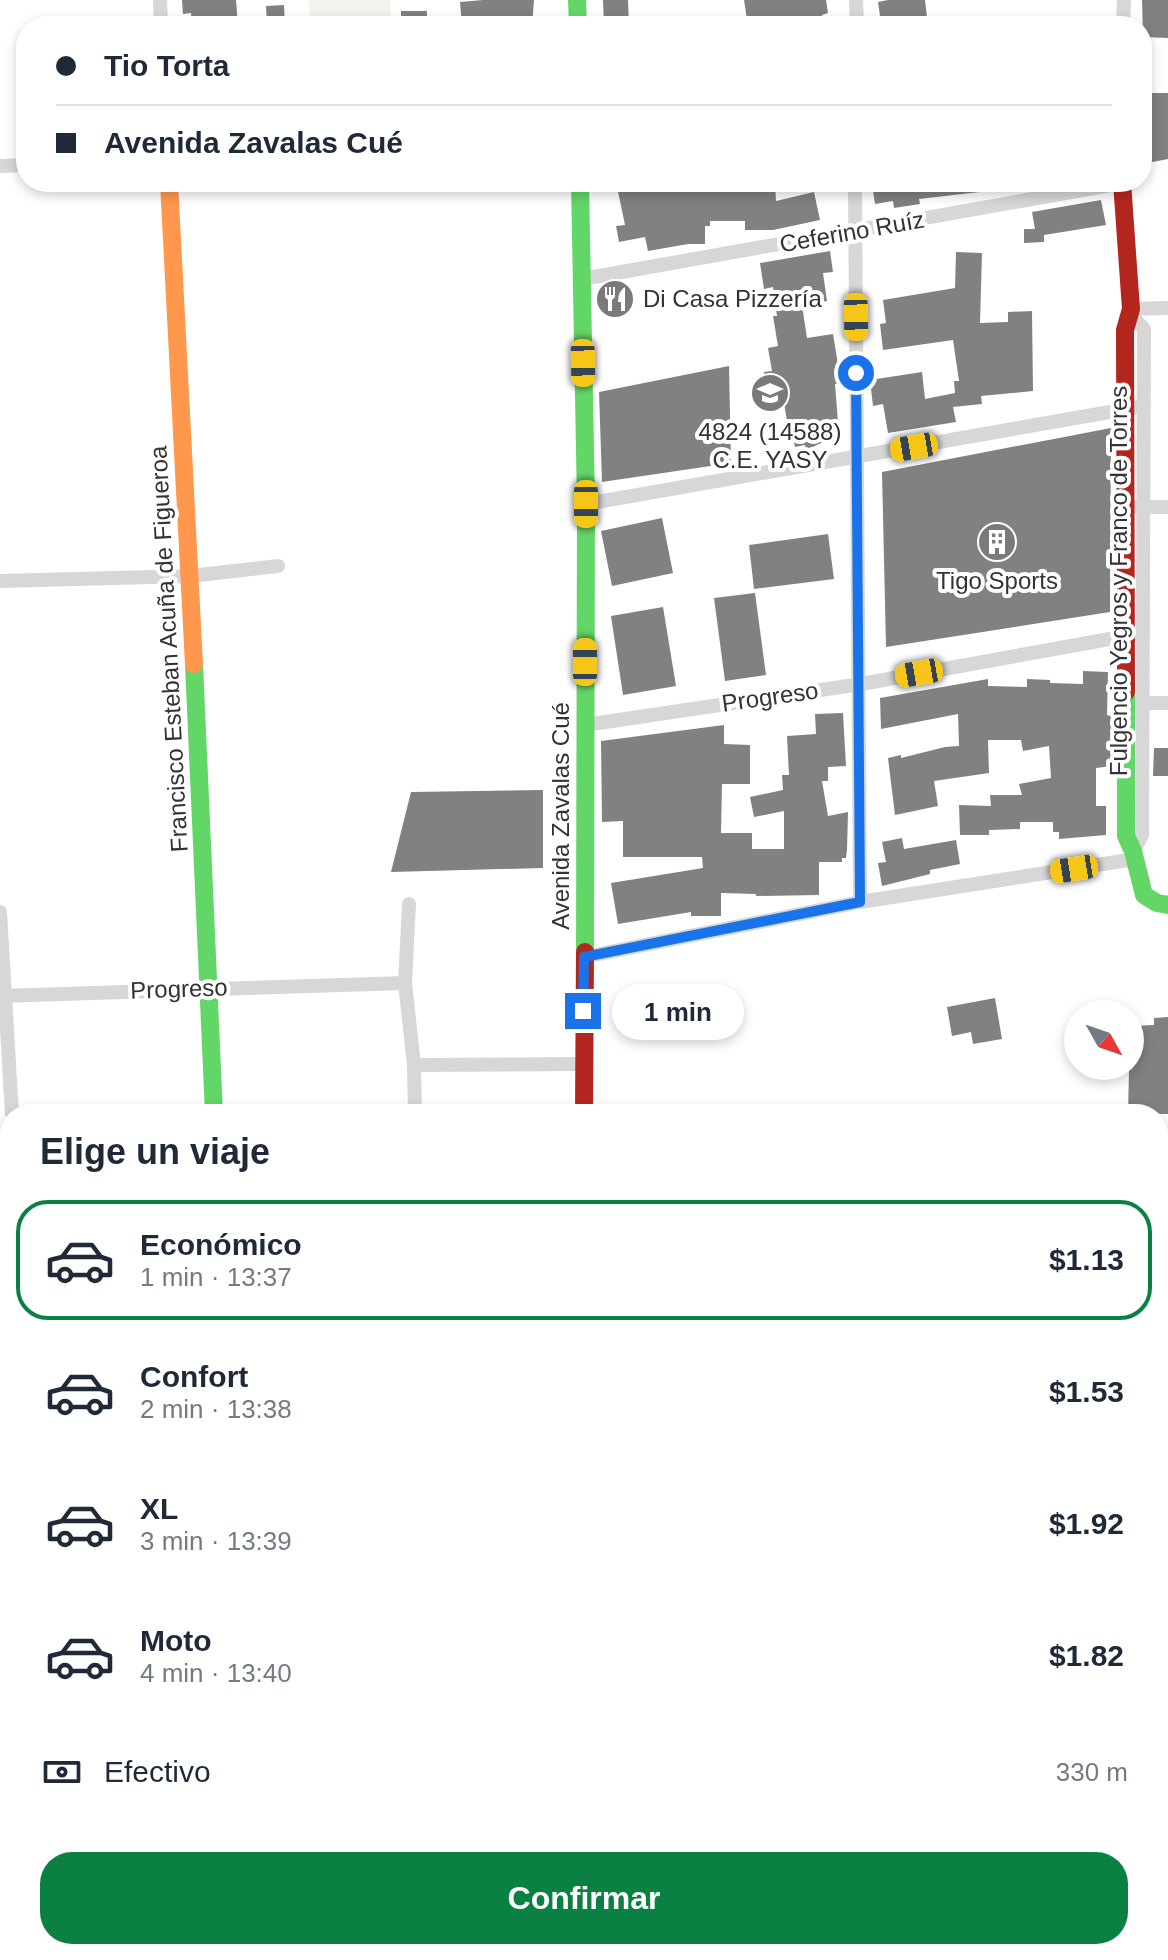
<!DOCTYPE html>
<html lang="es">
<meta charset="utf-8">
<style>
:root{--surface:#fff;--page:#f6f6f7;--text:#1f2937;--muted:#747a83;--line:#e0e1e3;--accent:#0b8043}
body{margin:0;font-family:Helvetica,sans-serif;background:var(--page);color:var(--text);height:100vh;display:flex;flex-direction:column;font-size:30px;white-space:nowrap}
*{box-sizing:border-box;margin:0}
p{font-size:26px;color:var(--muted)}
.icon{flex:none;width:44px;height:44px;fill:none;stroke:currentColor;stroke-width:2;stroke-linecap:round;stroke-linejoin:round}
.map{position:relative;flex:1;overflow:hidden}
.drawer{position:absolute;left:0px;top:1104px;width:1168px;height:856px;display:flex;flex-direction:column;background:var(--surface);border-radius:32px 32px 0 0;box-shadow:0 4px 12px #0003}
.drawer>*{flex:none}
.top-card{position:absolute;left:16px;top:16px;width:1136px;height:176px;border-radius:32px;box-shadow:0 4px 12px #0003;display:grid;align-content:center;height:176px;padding:0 40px;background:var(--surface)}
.needle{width:52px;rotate:130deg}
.fabs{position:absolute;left:1064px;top:1000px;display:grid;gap:16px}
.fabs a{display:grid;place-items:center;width:80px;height:80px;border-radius:50%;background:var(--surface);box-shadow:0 4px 12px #0003;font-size:40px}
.end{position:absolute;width:36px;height:36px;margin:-18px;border:10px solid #1a73e8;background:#fff;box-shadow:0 0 0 4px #fff}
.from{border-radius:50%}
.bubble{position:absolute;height:56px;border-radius:28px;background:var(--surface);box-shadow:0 4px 12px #0003;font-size:26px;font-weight:700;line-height:56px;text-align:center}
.car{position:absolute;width:24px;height:48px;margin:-24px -12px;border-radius:10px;box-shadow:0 0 6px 2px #0007;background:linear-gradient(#f5c518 24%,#345 0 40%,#f5c518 0 76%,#345 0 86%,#f5c518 0)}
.top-card b{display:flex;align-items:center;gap:28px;height:76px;font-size:30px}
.top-card b+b{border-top:2px solid var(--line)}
.top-card i{width:20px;height:20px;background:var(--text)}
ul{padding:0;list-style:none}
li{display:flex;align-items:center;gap:24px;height:120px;margin:0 16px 12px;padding:0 24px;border:4px solid transparent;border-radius:32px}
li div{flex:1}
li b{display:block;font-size:30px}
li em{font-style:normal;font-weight:700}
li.selected{border-color:var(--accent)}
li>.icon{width:72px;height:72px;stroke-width:1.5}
h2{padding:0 40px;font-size:36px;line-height:96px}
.pay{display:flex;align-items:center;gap:20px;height:88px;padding:0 40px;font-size:30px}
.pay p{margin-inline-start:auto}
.button{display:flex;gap:16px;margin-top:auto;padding:16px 40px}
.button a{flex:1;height:92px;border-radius:32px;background:var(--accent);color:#fff;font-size:32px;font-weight:700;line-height:92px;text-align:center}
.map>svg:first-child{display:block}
.cemetery{fill:url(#cemetery-stones)}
.pitch{fill:#f1f5ed}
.building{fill:#818181}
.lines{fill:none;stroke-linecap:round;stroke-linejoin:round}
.street{stroke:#d7d7d7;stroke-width:14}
.fast{stroke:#63d668;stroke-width:18}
.slow{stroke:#ff974d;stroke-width:18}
.jam{stroke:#b3261e;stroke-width:18}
.route{stroke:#1a73e8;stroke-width:10}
.labels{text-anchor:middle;stroke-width:8;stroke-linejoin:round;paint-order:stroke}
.street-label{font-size:24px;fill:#333;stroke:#fff}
.poi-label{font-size:24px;fill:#333;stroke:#fff}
</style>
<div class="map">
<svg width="1168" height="1960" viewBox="0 0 1168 1960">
<defs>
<pattern id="cemetery-stones" width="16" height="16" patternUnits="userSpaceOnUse" patternTransform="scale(2)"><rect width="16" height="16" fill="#f1f5ed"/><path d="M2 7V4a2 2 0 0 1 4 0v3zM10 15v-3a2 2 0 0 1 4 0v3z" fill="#cfd2cc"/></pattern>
</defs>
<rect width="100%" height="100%" fill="#fff"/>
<!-- cemetery -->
<polygon class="cemetery" points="10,1845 10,1950 164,1950 165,1960 0,1960 0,1846"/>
<!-- pitch -->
<polygon class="pitch" points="309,0 390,0 391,26 310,26"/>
<!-- building -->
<g class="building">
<polygon points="182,0 236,0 238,26 192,26 191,13 183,14"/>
<polygon points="483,0 534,0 532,26 513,26 513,23 462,26 460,2"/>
<polygon points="603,0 628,0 629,26 604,26"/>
<polygon points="744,0 826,0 828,13 822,15 824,26 748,26"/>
<polygon points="888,0 925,0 928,26 885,26 885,22 881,23 878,2"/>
<polygon points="1142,0 1168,0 1168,38 1143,37"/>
<polygon points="284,5 285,26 267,26 266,6"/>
<rect x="401" y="11" width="26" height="15"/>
<polygon points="1143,93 1168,93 1168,159 1142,164"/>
<polygon points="616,182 633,182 634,188 666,182 775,182 776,201 814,192 820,220 773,230 745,230 745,221 710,221 710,226 705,226 705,244 688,244 648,251 645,237 619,242 616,226 625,225"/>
<polygon points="890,182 996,182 997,190 919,199 920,204 894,208 893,201 875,204 873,191 891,188"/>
<polygon points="1101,200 1106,225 1044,235 1044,242 1024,243 1024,229 1035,229 1032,212"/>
<polygon points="830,251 833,272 823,273 827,301 802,305 807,338 833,334 841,383 835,384 839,435 806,450 805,445 795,447 793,439 790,439 782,391 767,394 764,372 772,371 768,348 778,346 773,316 777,316 773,287 764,289 760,263"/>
<polygon points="956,252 982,253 980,323 1008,322 1008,312 1032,311 1033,391 981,396 982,404 953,407 956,422 888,433 883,404 873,406 870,380 922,372 925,399 955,393 954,381 959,381 953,340 883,350 880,324 886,323 883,300 955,288"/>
<polygon points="729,366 731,463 602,482 599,392"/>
<polygon points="1111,428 1110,612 886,647 882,472"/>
<polygon points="662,518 673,573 612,586 601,531"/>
<polygon points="828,534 834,579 754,589 749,545"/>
<polygon points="755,593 766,675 725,681 714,598"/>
<polygon points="663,607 676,686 623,695 611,616"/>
<polygon points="1083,671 1108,672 1107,715 1111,716 1112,766 1096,768 1096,806 1106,806 1106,835 1059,839 1059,832 1053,832 1053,822 1020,822 1020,829 989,830 989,835 960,835 959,805 991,806 990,795 1022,795 1019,784 1051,778 1049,746 1023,751 1021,740 988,740 989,773 934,781 938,806 895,815 888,758 901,755 901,758 945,747 959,746 958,714 881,729 880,698 988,679 988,686 1027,687 1027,679 1050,680 1050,683 1083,684"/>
<polygon points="843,713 846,766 828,767 828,781 822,781 828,816 848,812 847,850 846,858 842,858 842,862 819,862 819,895 756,896 756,894 721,893 721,916 691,916 691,912 618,924 611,883 703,868 702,857 623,857 623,821 602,822 601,741 724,725 724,744 750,745 750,784 722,784 721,833 752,833 752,849 784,849 784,811 754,817 750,797 783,790 782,775 789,775 787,736 816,734 815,714"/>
<polygon points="1154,748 1168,748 1168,776 1153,776"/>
<polygon points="543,790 543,868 391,872 411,792"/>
<polygon points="902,838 904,849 956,840 960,864 930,870 930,874 882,886 878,863 886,862 882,842"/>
<polygon points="995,998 1002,1039 973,1044 971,1032 952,1036 947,1007"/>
<polygon points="1168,1017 1168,1114 1128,1114 1130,1026 1154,1025 1154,1018"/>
</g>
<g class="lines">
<!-- street -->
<g class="street">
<polyline points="160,0 161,26"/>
<polyline points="856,0 857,26"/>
<polyline points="1123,26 1124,0"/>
<polyline points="0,166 26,165"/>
<polyline points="855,182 860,902"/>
<polyline points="582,279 1122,183"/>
<polyline points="1131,309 1168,308"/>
<polyline points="1131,315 1144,329 1142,835 1134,850"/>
<polyline points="586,504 1144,406"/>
<polyline points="1136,507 1168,507"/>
<polyline points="0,581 190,576 278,566"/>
<polyline points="1137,703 1168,703"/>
<polyline points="585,725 861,684 1143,633"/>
<polyline points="409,904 405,983 414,1065 415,1114"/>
<polyline points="0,912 12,1114"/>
<polyline points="584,957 860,902 1135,859"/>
<polyline points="0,996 405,983"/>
<polyline points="414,1065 583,1064"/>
<polyline points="0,1411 10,1411"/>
<polyline points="1158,1934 1168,1932"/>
<polyline points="258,1950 259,1960"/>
<polyline points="469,1950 471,1960"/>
<polyline points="1125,1950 1127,1960"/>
<polyline points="1042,1960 1086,1950"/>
</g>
<!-- fast -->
<g class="fast">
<polyline points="577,0 578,26"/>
<polyline points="580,182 586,504 585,952"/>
<polyline points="194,664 214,1114"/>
<polyline points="1126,692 1126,836 1133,851 1144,895 1157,903 1168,905"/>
<polyline points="639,1950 641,1960"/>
</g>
<!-- slow -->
<g class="slow">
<polyline points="169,182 194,664"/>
<polyline points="0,1821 10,1820"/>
</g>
<!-- jam -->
<g class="jam">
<polyline points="1122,182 1131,309 1125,330 1126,692"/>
<polyline points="584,1114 585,952"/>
<polyline points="1158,1712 1168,1711"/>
</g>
</g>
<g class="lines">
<!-- route -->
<polyline class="route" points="583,1011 584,957 860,902 856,373"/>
</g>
<!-- icons -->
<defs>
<g id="restaurant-disc" transform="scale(2)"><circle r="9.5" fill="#7a7a7a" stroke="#fff"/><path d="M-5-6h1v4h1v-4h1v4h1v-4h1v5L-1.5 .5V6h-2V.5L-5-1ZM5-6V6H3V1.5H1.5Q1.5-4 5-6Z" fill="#fff"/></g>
<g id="school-disc" transform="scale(2)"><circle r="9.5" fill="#7a7a7a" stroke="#fff"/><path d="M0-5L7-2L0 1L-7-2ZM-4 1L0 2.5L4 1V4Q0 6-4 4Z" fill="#fff"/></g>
<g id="building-disc" transform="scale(2)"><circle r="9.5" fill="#7a7a7a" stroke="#fff"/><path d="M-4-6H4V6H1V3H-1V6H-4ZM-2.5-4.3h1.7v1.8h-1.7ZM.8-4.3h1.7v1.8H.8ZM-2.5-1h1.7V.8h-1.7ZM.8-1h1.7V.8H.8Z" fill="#fff"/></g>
</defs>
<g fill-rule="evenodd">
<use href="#restaurant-disc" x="615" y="299"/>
<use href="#school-disc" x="770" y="393"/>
<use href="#building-disc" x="997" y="542"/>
</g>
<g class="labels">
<!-- street labels -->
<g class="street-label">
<text transform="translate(852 232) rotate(-10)" y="8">Ceferino Ruíz</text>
<text transform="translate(1119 581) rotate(-90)" y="8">Fulgencio Yegros y Franco de Torres</text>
<text transform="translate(169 649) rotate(-93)" y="8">Francisco Esteban Acuña de Figueroa</text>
<text transform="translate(770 697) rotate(-8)" y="8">Progreso</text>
<text transform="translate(561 816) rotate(-90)" y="8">Avenida Zavalas Cué</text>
<text transform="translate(179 989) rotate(-2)" y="8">Progreso</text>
</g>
<!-- poi labels -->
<g class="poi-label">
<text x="643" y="307" text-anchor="start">Di Casa Pizzería</text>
<text x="770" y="440">4824 (14588)<tspan x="770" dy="28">C.E. YASY</tspan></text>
<text x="997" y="589">Tigo Sports</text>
</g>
</g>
</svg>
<div class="fabs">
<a><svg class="needle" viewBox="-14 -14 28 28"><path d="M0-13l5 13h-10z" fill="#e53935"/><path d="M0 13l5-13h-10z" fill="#747a83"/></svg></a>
</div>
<i class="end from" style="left:856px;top:373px"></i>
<i class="end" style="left:583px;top:1011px"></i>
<div class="bubble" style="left:612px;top:984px;width:132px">1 min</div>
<i class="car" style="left:856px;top:317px;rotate:179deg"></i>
<i class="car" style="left:583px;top:363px;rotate:179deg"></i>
<i class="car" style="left:914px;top:447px;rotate:260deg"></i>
<i class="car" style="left:586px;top:504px;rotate:180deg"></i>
<i class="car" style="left:585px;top:662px;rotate:0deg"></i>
<i class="car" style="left:919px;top:673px;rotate:260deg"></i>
<i class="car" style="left:1074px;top:869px;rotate:261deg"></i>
<div class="top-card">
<b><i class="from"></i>Tio Torta</b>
<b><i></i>Avenida Zavalas Cué</b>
</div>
<section class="drawer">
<h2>Elige un viaje</h2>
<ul>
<li class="selected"><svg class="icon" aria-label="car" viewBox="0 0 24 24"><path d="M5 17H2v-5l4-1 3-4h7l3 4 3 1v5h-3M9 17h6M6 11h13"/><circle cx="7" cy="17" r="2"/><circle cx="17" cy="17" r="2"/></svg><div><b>Económico</b><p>1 min · 13:37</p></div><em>$1.13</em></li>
<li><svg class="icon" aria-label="car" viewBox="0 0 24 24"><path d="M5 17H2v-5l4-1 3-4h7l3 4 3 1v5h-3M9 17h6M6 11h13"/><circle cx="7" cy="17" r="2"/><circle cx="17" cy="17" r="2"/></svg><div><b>Confort</b><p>2 min · 13:38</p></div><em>$1.53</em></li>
<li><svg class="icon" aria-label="car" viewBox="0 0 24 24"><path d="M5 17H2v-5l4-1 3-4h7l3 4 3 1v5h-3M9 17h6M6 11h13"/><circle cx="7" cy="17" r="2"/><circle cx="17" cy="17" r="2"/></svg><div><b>XL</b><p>3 min · 13:39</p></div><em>$1.92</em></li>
<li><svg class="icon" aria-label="car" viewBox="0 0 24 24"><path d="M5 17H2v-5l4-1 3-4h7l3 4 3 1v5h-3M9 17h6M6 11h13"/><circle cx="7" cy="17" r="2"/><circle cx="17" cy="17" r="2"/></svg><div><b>Moto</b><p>4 min · 13:40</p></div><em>$1.82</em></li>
</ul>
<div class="pay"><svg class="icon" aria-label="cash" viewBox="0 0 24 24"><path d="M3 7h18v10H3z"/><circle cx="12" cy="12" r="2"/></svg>Efectivo<p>330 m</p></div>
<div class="button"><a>Confirmar</a></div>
</section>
</div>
